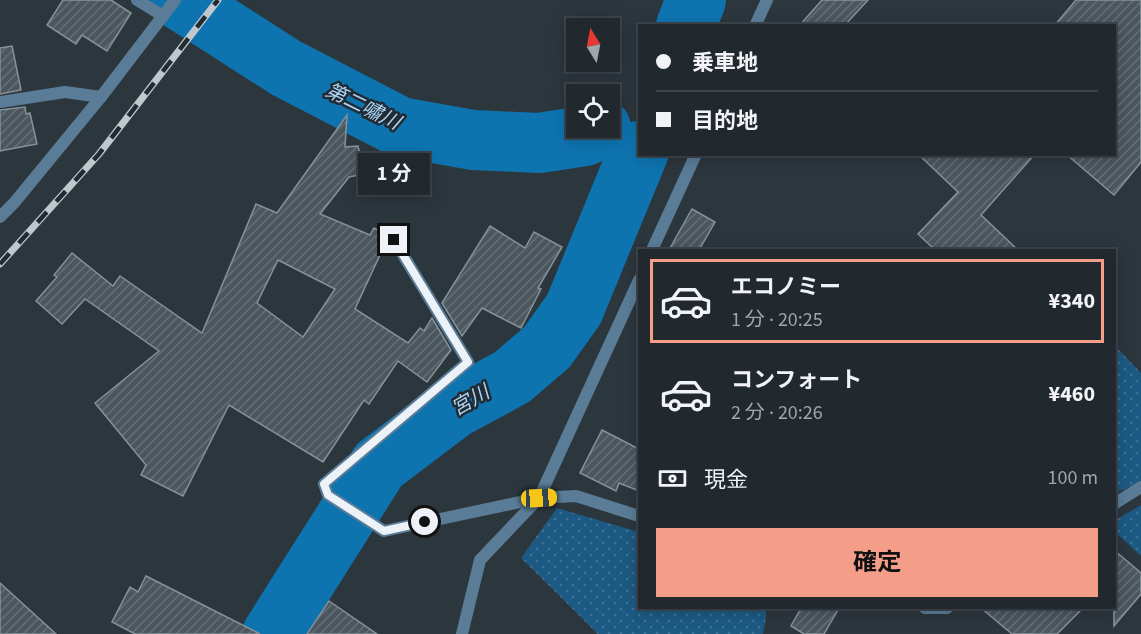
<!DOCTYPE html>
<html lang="ja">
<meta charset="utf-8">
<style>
:root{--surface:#21282e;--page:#293036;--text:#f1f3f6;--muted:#a2a6aa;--line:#3e444a;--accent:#f49e8a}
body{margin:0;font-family:"Source Sans 3","Noto Sans JP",sans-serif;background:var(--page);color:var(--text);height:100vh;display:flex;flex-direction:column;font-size:22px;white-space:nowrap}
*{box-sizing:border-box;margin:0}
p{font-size:20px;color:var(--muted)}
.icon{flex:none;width:33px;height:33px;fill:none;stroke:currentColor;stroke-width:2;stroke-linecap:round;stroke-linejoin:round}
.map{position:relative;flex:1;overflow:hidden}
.drawer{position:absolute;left:638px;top:249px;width:478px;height:360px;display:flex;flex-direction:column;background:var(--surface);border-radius:0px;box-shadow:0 3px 15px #0003,0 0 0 2px var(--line)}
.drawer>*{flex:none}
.top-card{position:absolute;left:638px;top:24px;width:478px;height:132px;border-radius:0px;box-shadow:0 3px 15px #0003,0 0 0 2px var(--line);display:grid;align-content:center;height:132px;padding:0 18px;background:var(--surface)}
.needle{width:39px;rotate:350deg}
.tools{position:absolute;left:566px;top:18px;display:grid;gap:12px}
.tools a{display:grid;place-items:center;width:54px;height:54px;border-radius:0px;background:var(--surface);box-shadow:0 3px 15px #0003,0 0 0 2px var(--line);font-size:30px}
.end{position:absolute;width:27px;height:27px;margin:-14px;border:8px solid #ecf2f8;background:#111;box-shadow:0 0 0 3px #111}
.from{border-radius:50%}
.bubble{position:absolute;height:42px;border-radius:0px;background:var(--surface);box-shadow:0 3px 15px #0003,0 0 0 2px var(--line);font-size:20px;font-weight:700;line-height:42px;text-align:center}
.car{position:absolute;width:18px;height:36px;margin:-18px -9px;border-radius:8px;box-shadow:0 0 4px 2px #0007;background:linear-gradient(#f5c518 24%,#345 0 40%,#f5c518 0 76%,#345 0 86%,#f5c518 0)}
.top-card b{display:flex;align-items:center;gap:21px;height:57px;font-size:22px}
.top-card b+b{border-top:2px solid var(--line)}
.top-card i{width:15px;height:15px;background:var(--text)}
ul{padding:10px 0 0;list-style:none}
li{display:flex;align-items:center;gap:18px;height:84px;margin:0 12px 9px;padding:0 6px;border:3px solid transparent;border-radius:0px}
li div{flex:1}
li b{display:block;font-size:22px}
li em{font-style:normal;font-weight:700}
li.active{border-color:var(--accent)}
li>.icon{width:54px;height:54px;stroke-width:1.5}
.pay{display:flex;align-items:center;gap:15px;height:66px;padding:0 18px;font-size:22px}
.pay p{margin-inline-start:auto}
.button{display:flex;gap:12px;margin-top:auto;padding:12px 18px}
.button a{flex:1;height:69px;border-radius:0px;background:var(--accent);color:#111;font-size:24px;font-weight:700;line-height:69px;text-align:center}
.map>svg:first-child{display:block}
.grass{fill:url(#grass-dots)}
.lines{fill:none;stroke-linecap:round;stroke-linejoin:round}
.river{stroke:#0e74b0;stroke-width:60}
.building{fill:url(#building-hatch);stroke:#86929b;stroke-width:1.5;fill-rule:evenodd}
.lane{stroke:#5a7c97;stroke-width:12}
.street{stroke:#5a7c97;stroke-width:12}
.rail-casing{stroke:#c0c7cd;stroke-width:7}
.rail{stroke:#222b33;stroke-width:4.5;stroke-dasharray:14;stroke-linecap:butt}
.route{stroke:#ecf2f8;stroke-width:8}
.labels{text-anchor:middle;stroke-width:5;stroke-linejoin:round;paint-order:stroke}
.water-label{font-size:20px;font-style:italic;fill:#add5f6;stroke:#222b33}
</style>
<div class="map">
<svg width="1141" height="634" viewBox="0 0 1141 634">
<defs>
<pattern id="grass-dots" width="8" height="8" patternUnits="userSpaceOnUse" patternTransform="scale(1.5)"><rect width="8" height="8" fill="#1c5983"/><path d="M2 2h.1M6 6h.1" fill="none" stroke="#3d7195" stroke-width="1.8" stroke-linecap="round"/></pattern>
<pattern id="building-hatch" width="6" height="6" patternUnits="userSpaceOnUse" patternTransform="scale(1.5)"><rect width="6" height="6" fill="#4b565e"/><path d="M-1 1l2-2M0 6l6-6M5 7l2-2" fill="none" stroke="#656f76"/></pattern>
</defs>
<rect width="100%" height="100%" fill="#2c363d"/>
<!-- grass -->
<g class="grass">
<polygon points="1114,345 1141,373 1141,482 1115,493"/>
<polygon points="1141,505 1141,556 1115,532 1114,521"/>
<polygon points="557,508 639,532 639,608 766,608 766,618 763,634 598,634 521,558"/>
</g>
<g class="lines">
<!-- river -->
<g class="river">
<polyline points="180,0 286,68 400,127 473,140 539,143 585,136 601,128"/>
<polyline points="686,26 696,0"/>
<polyline points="272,634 379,465 453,409 512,377 547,347 574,309 639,151"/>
</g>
</g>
<!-- building -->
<g class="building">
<polygon points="63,0 111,0 131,13 107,51 82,35 76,44 47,25"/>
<polygon points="822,0 868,0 844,26 799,26"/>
<polygon points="1076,0 1141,0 1141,162 1114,195 1066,154 1114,154 1114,26 1054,26"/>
<polygon points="12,46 21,90 0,94 0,48"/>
<polygon points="25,107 26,114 30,113 37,144 0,151 0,110"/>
<path d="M347,115L345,147L358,146L365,174L349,177L320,214L370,235L374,228L387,235L386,242L355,309L408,343L420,328L424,331L432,318L451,350L427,382L398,361L369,404L364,400L323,462L229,405L183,496L141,475L146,465L95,403L159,351L85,299L62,324L36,301L57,277L54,275L72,253L113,286L120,276L202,333L256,204L277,213ZM278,260L335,289L303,337L257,303Z"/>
<polygon points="918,154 1035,154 981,215 1018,250 935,250 918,234 958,192"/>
<polygon points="692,209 715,222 699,250 669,250"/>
<polygon points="490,226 525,248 534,232 562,247 538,288 541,289 521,328 482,308 462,336 442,303"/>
<polygon points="602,430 639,449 639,491 619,483 616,491 580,473"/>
<polygon points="1114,550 1141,573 1141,594 1114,626"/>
<polygon points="146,576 260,634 135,634 112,622 130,587 138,592"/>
<polygon points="0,583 56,634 0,634"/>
<polygon points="329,601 377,634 307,634"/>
<polygon points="801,608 839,608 824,634 804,634 791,626"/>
<polygon points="981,608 1083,608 1057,634 1012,634"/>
</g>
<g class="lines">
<!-- lane -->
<g class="lane">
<polyline points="394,240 468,362 324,484 328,495 384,531 539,498 576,496 639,516"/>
<polyline points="1114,504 1141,487"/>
<polyline points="925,608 947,608"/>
</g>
<!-- street -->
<g class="street">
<polyline points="137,0 163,16"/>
<polyline points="755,26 767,0"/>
<polyline points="0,102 65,92 101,97"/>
<polyline points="0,217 14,203 101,97 175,0"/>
<polyline points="652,250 696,154"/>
<polyline points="462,634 480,560 539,498 639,280"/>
</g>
<!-- rail casing -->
<g class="rail-casing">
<polyline id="rail" points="0,264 99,154 218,0"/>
</g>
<!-- rail -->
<use href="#rail" class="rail"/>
</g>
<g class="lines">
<!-- route -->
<polyline class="route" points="394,240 468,362 324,484 328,495 384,531 425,522"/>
</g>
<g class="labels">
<!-- water labels -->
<g class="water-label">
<text transform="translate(363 106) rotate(26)" y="7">第二嘯川</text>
<text transform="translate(470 400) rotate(-30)" y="7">宮川</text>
</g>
</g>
</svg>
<div class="tools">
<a><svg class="needle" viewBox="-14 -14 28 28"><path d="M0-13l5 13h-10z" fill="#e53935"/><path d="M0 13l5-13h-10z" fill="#a2a6aa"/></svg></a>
<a><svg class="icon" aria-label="locate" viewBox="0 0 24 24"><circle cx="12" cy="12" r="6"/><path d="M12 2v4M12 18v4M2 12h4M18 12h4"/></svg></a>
</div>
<i class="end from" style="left:425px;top:522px"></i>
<i class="end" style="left:394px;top:240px"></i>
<div class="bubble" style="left:358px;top:153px;width:72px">1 分</div>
<i class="car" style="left:539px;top:498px;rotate:87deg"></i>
<div class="top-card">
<b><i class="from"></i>乗車地</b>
<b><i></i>目的地</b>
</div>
<section class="drawer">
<ul>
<li class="active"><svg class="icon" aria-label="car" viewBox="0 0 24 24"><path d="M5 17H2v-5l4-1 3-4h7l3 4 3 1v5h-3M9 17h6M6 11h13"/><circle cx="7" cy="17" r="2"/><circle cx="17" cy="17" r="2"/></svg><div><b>エコノミー</b><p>1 分 · 20:25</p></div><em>¥340</em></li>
<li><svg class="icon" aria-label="car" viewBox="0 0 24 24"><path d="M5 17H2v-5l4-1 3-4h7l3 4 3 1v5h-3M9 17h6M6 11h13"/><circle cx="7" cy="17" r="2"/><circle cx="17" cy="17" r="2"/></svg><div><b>コンフォート</b><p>2 分 · 20:26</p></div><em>¥460</em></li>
</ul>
<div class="pay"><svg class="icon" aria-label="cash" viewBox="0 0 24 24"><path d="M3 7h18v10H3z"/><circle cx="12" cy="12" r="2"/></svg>現金<p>100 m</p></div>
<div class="button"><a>確定</a></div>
</section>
</div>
